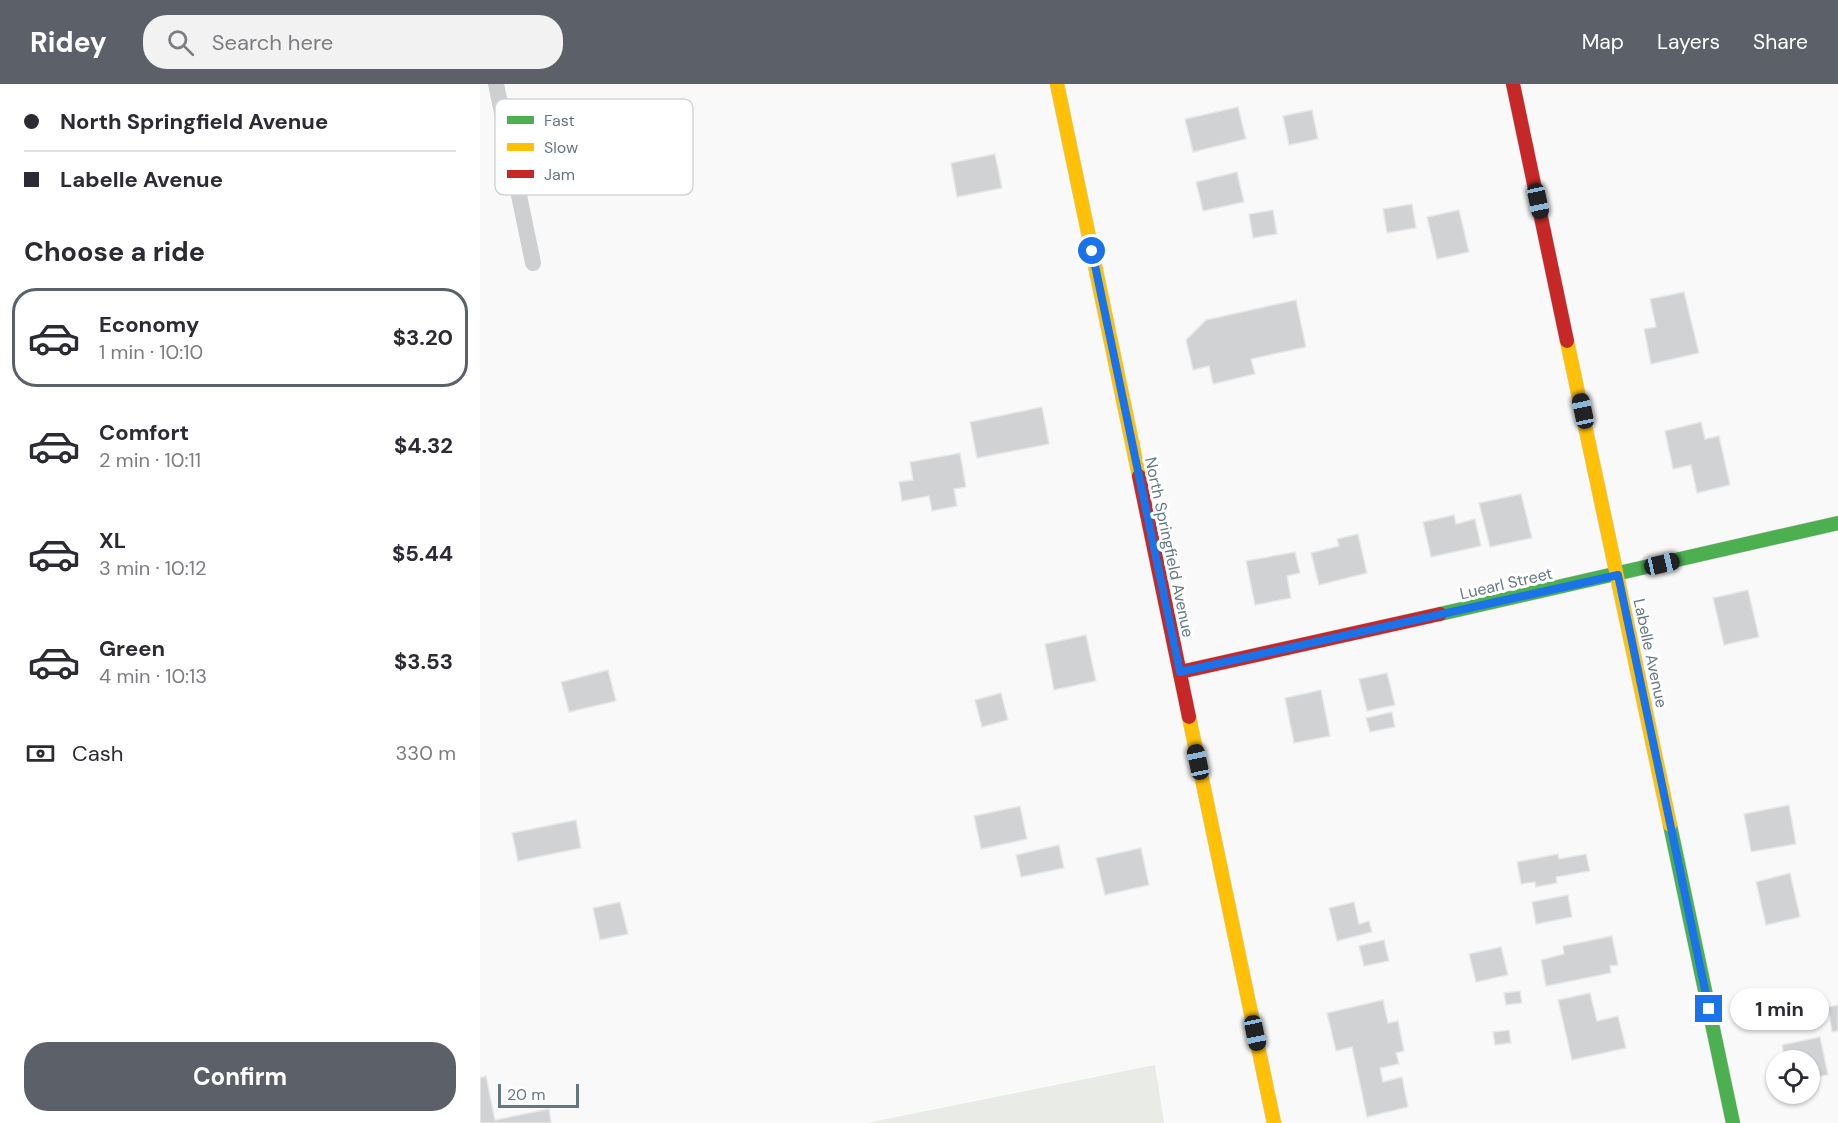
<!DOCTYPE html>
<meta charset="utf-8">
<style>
:root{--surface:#fff;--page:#f2f2f3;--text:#2b2b33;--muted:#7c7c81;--line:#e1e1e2;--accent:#5c6169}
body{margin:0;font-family:"DM Sans",sans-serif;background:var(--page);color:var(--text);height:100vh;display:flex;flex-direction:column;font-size:22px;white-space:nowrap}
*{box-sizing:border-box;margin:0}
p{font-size:20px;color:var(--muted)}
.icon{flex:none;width:33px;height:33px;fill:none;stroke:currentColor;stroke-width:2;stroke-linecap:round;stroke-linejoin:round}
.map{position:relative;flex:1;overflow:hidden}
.details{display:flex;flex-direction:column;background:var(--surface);width:480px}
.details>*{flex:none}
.top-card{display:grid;align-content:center;height:132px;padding:0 24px;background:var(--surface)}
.tools{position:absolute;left:1286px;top:966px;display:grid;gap:12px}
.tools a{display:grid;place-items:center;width:54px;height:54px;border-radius:50%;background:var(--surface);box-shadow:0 2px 4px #0004;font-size:30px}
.scale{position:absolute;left:18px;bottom:15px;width:81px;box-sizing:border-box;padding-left:6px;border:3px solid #657783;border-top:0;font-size:16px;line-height:21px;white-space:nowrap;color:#657783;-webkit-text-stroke:4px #fff;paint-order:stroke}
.end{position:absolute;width:27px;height:27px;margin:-14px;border:8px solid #1a73e8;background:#fff;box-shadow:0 0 0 3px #fff}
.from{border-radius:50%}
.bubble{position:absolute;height:42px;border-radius:21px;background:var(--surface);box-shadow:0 2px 4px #0004;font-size:20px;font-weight:700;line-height:42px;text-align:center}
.car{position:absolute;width:18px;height:36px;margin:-18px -9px;border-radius:8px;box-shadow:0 0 4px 2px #0007;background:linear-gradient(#222 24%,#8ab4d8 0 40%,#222 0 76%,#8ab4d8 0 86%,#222 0)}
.top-card b{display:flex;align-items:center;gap:21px;height:57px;font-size:22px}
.top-card b+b{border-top:2px solid var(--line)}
.top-card i{width:15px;height:15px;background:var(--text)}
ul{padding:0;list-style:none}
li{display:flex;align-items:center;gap:18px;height:99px;margin:0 12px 9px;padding:0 12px;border:3px solid transparent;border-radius:24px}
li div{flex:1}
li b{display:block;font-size:22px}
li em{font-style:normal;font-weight:700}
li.selected{border-color:var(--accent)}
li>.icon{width:54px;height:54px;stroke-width:1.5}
h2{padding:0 24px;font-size:27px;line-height:72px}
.pay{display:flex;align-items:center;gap:15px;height:66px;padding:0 24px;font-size:22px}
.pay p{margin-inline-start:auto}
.button{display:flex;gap:12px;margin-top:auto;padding:12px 24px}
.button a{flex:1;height:69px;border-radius:24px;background:var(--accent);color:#fff;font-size:24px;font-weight:700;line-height:69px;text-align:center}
header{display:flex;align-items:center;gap:36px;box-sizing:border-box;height:84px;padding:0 30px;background:var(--accent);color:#fff}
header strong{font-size:28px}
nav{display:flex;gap:33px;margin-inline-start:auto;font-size:21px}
.search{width:420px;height:54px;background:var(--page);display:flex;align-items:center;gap:15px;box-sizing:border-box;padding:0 21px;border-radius:24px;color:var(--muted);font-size:22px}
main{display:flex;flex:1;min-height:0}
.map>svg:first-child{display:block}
.green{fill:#e8ebe6}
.building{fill:#d0d2d3;stroke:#e8e8e8;stroke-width:1.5}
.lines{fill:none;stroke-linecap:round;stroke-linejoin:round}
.fast-casing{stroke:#d5d6d7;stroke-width:15}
.slow-casing{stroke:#d5d6d7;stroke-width:15}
.jam-casing{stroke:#d5d6d7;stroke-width:15}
.lane{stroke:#cecfd0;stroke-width:16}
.fast{stroke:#4caf50;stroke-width:14}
.slow{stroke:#ffc107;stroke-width:14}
.jam{stroke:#c62828;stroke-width:14}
.route{stroke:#1a73e8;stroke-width:8}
.labels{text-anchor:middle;stroke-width:6;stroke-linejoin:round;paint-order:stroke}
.street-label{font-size:16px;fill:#657783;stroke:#fff}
.key{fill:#fff;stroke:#d1d6da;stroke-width:1.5}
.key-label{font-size:16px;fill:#657783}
</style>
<header>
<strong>Ridey</strong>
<div class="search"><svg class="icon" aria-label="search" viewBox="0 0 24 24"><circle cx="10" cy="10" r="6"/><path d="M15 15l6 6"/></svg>Search here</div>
<nav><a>Map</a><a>Layers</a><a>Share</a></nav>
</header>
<main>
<section class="details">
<div class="top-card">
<b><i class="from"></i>North Springfield Avenue</b>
<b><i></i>Labelle Avenue</b>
</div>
<h2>Choose a ride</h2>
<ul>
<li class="selected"><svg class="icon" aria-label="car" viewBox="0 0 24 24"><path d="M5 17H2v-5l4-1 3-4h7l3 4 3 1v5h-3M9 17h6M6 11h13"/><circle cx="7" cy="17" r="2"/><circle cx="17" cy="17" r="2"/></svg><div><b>Economy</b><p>1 min · 10:10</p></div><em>$3.20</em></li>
<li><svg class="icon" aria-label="car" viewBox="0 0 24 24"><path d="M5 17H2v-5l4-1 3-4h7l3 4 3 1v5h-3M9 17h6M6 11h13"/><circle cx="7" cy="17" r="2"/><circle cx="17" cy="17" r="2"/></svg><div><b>Comfort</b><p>2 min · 10:11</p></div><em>$4.32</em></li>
<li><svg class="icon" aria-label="car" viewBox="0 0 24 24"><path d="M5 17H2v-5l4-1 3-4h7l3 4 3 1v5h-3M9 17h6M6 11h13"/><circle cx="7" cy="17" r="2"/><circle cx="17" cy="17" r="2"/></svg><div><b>XL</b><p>3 min · 10:12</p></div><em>$5.44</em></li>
<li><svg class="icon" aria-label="car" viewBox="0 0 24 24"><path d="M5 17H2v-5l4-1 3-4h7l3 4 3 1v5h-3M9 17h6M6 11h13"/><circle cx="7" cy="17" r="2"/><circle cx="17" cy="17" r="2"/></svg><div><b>Green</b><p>4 min · 10:13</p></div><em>$3.53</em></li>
</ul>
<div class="pay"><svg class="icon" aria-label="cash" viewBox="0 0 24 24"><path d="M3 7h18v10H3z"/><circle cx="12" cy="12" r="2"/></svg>Cash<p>330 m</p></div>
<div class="button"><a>Confirm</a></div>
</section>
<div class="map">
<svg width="1358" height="1039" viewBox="0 0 1358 1039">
<rect width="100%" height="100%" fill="#f9f9f9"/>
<!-- green -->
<polygon class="green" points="675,981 684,1039 387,1039"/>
<!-- building -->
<g class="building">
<polygon points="758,23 766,55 713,68 705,35"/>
<polygon points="832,26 838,55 809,61 803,32"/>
<polygon points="515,70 522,104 477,113 471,79"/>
<polygon points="757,88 764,118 723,127 716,98"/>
<polygon points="932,120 936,144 907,149 903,125"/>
<polygon points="793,126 797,150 773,154 769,130"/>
<polygon points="979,126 989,168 957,175 947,133"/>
<polygon points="1204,208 1219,269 1171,280 1164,245 1176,243 1170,215"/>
<polygon points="816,216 826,263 771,275 775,290 733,300 729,282 713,286 706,256 726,236"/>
<polygon points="562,323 569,360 497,374 490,338"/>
<polygon points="1221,338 1225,355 1239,352 1250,401 1217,409 1211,381 1193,385 1185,347"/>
<polygon points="480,369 486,403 474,405 477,422 452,427 449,412 422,417 419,398 433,396 430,378"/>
<polygon points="1041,410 1052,454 1010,463 999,419"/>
<polygon points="974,431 976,440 995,435 1001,462 951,473 943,438"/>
<polygon points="878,450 887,489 839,501 831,469 859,462 857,455"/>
<polygon points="815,468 820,489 807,492 811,514 775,521 766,477"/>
<polygon points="1268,506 1279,553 1244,561 1233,514"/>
<polygon points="606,551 616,597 574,606 565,560"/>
<polygon points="128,586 136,617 89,628 81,598"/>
<polygon points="907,589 915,621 887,627 879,595"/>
<polygon points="841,606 850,652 814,659 805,614"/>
<polygon points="521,609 528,636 502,643 495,616"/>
<polygon points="912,628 915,643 890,648 886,634"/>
<polygon points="1309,721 1316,760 1271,768 1264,730"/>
<polygon points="540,722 547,755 501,765 494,732"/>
<polygon points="96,736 101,764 38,777 32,749"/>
<polygon points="579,761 584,784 541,793 536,771"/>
<polygon points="661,764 669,801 625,811 616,774"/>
<polygon points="1078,770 1079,775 1106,770 1110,787 1076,793 1077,799 1056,803 1055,798 1041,800 1037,778"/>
<polygon points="1310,789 1320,833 1286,841 1276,798"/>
<polygon points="1088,811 1092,833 1056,840 1052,818"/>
<polygon points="140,818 148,850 120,856 113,824"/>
<polygon points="874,818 879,840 889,837 892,848 857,857 849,824"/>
<polygon points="1132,852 1138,881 1130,882 1131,889 1066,902 1061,876 1084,870 1083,862"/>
<polygon points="904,856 909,877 884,882 879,862"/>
<polygon points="1021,863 1028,891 996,898 989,870"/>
<polygon points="1040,907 1042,919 1026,921 1024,909"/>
<polygon points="1110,909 1117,937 1138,932 1146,964 1092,976 1078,916"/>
<polygon points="903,916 908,939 918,937 924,967 916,969 919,980 900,984 903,998 922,993 928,1023 887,1033 872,963 856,967 847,929"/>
<polygon points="1358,921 1358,947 1352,948 1348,923"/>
<polygon points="1029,946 1031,959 1015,961 1013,948"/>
<polygon points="1340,953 1348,991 1329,994 1329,976 1305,976 1302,961"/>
<polygon points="6,992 15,1036 69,1025 71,1039 0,1039 0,994"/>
</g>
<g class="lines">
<!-- fast casing -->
<g class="fast-casing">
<g id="fast">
<polyline points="960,530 1358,439"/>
<polyline points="1190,741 1253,1039"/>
</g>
</g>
<!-- slow casing -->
<g class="slow-casing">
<g id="slow">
<polyline points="577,0 659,392"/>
<polyline points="1087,257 1190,741"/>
<polyline points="709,633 794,1039"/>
</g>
</g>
<!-- jam casing -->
<g class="jam-casing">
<g id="jam">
<polyline points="1033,0 1087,257"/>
<polyline points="659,392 709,633"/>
<polyline points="700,588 960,530"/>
</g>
</g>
<!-- lane -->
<polyline class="lane" points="16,0 53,179"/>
<!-- fast -->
<use href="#fast" class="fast"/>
<!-- slow -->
<use href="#slow" class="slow"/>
<!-- jam -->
<use href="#jam" class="jam"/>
</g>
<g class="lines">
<!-- route -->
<polyline class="route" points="612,167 700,588 1138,491 1229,925"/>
</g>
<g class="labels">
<!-- street labels -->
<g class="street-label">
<text transform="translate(690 463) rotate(78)" y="6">North Springfield Avenue</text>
<text transform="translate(1026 499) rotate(-13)" y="6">Luearl Street</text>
<text transform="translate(1171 569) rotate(78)" y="6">Labelle Avenue</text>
</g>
</g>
<!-- legend -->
<rect x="15" y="15" width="198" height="96" rx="9" class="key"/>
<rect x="27" y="32" width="27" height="8" fill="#4caf50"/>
<rect x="27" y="59" width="27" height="8" fill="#ffc107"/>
<rect x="27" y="86" width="27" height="8" fill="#c62828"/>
<g class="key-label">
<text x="64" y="42">Fast</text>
<text x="64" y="69">Slow</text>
<text x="64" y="96">Jam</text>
</g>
</svg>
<div class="tools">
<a><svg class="icon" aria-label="locate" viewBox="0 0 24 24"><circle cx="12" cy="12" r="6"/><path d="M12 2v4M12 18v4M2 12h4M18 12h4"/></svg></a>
</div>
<div class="scale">20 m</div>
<i class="end from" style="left:612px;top:167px"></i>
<i class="end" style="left:1229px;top:925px"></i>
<div class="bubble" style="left:1250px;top:904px;width:99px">1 min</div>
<i class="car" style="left:1058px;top:117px;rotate:168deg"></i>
<i class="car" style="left:1103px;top:327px;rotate:348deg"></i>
<i class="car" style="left:1182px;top:480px;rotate:77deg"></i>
<i class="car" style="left:718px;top:678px;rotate:348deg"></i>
<i class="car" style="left:775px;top:949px;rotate:168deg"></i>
</div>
</main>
